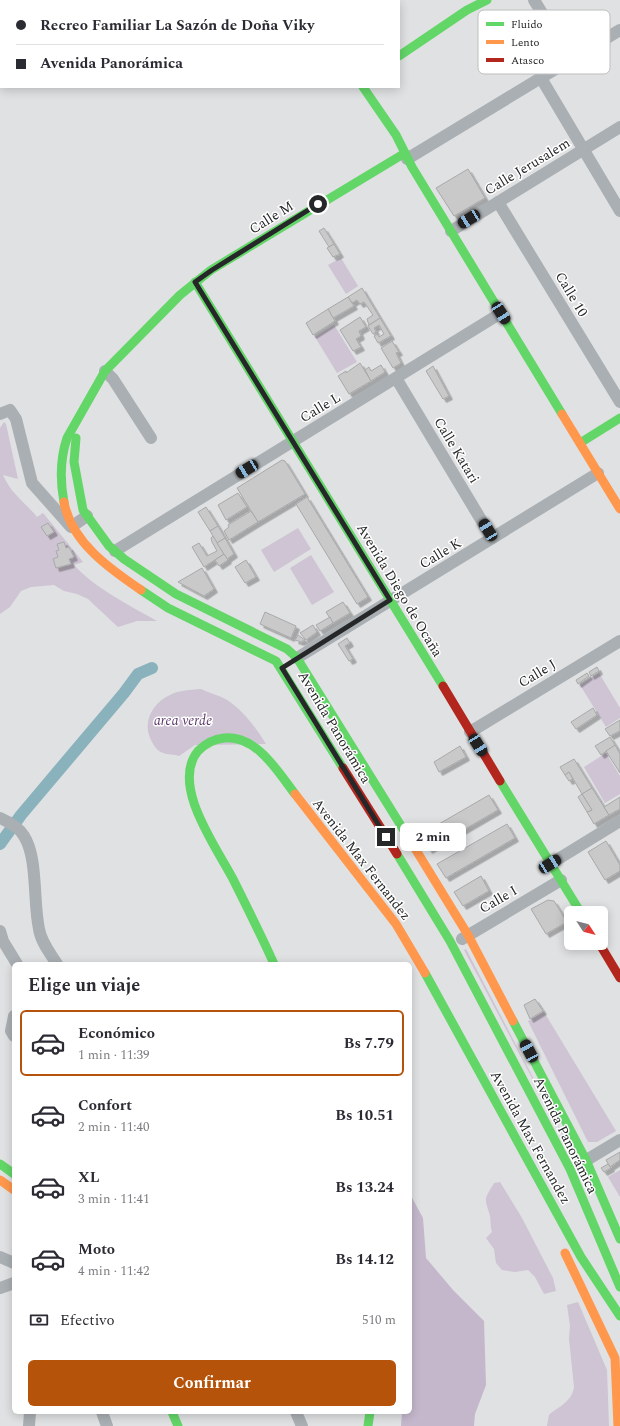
<!DOCTYPE html>
<html lang="es">
<meta charset="utf-8">
<style>
:root{--surface:#fff;--page:#f2f2f3;--text:#2b2b33;--muted:#7c7c81;--line:#e1e1e2;--accent:#b45309}
body{margin:0;font-family:Spectral,serif;background:var(--page);color:var(--text);height:100vh;display:flex;flex-direction:column;font-size:15px;white-space:nowrap}
*{box-sizing:border-box;margin:0}
p{font-size:13px;color:var(--muted)}
.icon{flex:none;width:22px;height:22px;fill:none;stroke:currentColor;stroke-width:2;stroke-linecap:round;stroke-linejoin:round}
.map{position:relative;flex:1;overflow:hidden}
.panel{position:absolute;left:12px;top:962px;width:400px;height:452px;display:flex;flex-direction:column;background:var(--surface);border-radius:6px;box-shadow:0 2px 10px #0003}
.panel>*{flex:none}
.guide{position:absolute;left:0px;top:0px;width:400px;height:88px;box-shadow:0 2px 10px #0003;display:grid;align-content:center;height:88px;padding:0 16px;background:var(--surface)}
.needle{width:26px;rotate:126deg}
.buttons{position:absolute;left:564px;top:906px;display:grid;gap:8px}
.buttons a{display:grid;place-items:center;width:44px;height:44px;border-radius:6px;background:var(--surface);box-shadow:0 2px 10px #0003;font-size:20px}
.end{position:absolute;width:18px;height:18px;margin:-9px;border:5px solid #262728;background:#fff;box-shadow:0 0 0 2px #fff}
.from{border-radius:50%}
.bubble{position:absolute;height:28px;border-radius:6px;background:var(--surface);box-shadow:0 2px 10px #0003;font-size:13px;font-weight:700;line-height:28px;text-align:center}
.car{position:absolute;width:12px;height:24px;margin:-12px -6px;border-radius:5px;box-shadow:0 0 3px 1px #0007;background:linear-gradient(#222 24%,#8ab4d8 0 40%,#222 0 76%,#8ab4d8 0 86%,#222 0)}
.guide b{display:flex;align-items:center;gap:14px;height:38px;font-size:15px}
.guide b+b{border-top:1px solid var(--line)}
.guide i{width:10px;height:10px;background:var(--text)}
ul{padding:0;list-style:none}
li{display:flex;align-items:center;gap:12px;height:66px;margin:0 8px 6px;padding:0 8px;border:2px solid transparent;border-radius:6px}
li div{flex:1}
li b{display:block;font-size:15px}
li em{font-style:normal;font-weight:700}
li.active{border-color:var(--accent)}
li>.icon{width:36px;height:36px;stroke-width:1.5}
h2{padding:0 16px;font-size:18px;line-height:48px}
.pay{display:flex;align-items:center;gap:10px;height:44px;padding:0 16px;font-size:15px}
.pay p{margin-inline-start:auto}
.button{display:flex;gap:8px;margin-top:auto;padding:8px 16px}
.button a{flex:1;height:46px;border-radius:6px;background:var(--accent);color:#fff;font-size:16px;font-weight:700;line-height:46px;text-align:center}
.map>svg:first-child{display:block}
.green{fill:#cec4d4}
.forest{fill:#c4b7cc}
.lines{fill:none;stroke-linecap:round;stroke-linejoin:round}
.canal{stroke:#8ab2bc;stroke-width:12}
.building{fill:#c9c9ca;stroke:#a9a9aa;filter:url(#shadow)}
.street{stroke:#aaafb3;stroke-width:12}
.fast{stroke:#63d668;stroke-width:9}
.slow{stroke:#ff974d;stroke-width:9}
.jam{stroke:#b3261e;stroke-width:9}
.route{stroke:#262728;stroke-width:5}
.labels{text-anchor:middle;stroke-width:3;stroke-linejoin:round;paint-order:stroke}
.street-label{font-size:14px;fill:#262728;stroke:#fff}
.park-label{font-size:14px;font-style:italic;fill:#5c386b;stroke:#fff}
.key{fill:#fff;stroke:#bebebe;stroke-width:1}
.key-label{font-size:11px;fill:#262728}
</style>
<div class="map">
<svg width="620" height="1426" viewBox="0 0 620 1426">
<defs>
<filter id="shadow"><feDropShadow dx="3.5" dy="3.5" stdDeviation="0" flood-color="#0004"/></filter>
</defs>
<rect width="100%" height="100%" fill="#e0e1e2"/>
<!-- green -->
<g class="green">
<polygon points="341,258 358,286 346,294 328,265"/>
<polygon points="334,325 357,362 337,373 315,337"/>
<path d="M4,422L6,424L18,479L3,475C11,494 25,502 37,517L43,513L48,519L83,562L74,565C96,589 129,605 157,621H137L118,627L88,599L77,594L64,591L54,585L31,587L21,591L10,607L0,614V428Z"/>
<polygon points="298,528 311,549 274,572 261,550"/>
<polygon points="311,555 334,592 312,605 290,568"/>
<polygon points="599,673 620,708 620,718 606,727 580,685"/>
<path d="M201,689C209,693 219,695 227,700C243,710 256,728 266,744L195,745L179,756C174,754 168,755 163,753C157,751 154,746 151,740C142,723 152,703 170,695C179,690 191,690 201,689Z"/>
<polygon points="606,753 620,776 620,794 605,803 584,767"/>
<polygon points="466,949 574,1156 574,1157 464,950"/>
<polygon points="544,1012 616,1131 597,1142 588,1142 528,1021"/>
<polygon points="620,1170 620,1197 608,1177"/>
<path d="M500,1182L522,1218L553,1278L556,1291L544,1294L535,1277L528,1270L515,1272L502,1270L496,1263L494,1249L486,1238L492,1232C490,1226 491,1221 490,1216C484,1196 484,1201 494,1183Z"/>
<path d="M578,1302L607,1370L609,1426H547L549,1415C559,1406 572,1402 574,1387L569,1339L570,1326L567,1305Z"/>
</g>
<!-- forest -->
<polygon class="forest" points="410,1194 423,1218 426,1258 453,1290 484,1321 486,1385 475,1414 474,1426 401,1426 402,1412 410,1412"/>
<g class="lines">
<!-- canal -->
<polyline class="canal" points="0,844 21,815 124,693 138,674 152,668"/>
</g>
<!-- building -->
<g class="building">
<polygon points="468,169 485,198 454,216 436,188"/>
<polygon points="324,228 334,244 329,247 319,231"/>
<polygon points="334,244 340,254 333,257 327,248"/>
<polygon points="362,288 380,318 369,325 367,319 373,315 364,302 360,304 357,300 352,303 348,297"/>
<polygon points="348,297 354,306 333,318 328,309"/>
<polygon points="328,309 335,321 313,335 306,323"/>
<polygon points="360,317 366,327 359,331 361,336 356,339 361,347 353,351 340,330"/>
<polygon points="380,318 391,336 378,343 374,336 377,334 379,337 384,334 379,325 374,328 376,332 373,334 368,326"/>
<polygon points="392,341 399,352 396,353 401,363 393,368 381,348"/>
<polygon points="360,363 371,381 349,394 338,376 346,371 346,373"/>
<polygon points="381,365 385,372 371,381 365,370 369,367 371,371"/>
<polygon points="433,366 449,396 443,399 426,371"/>
<polygon points="282,460 285,461 305,494 258,522 237,488"/>
<polygon points="238,493 247,507 226,520 218,505"/>
<polygon points="307,497 368,597 357,604 296,504"/>
<polygon points="206,507 218,526 210,531 198,512"/>
<polygon points="251,511 258,522 229,540 224,531 229,527 228,525"/>
<polygon points="48,523 54,532 47,536 41,527"/>
<polygon points="218,526 225,538 217,543 210,531"/>
<polygon points="213,536 224,554 204,567 192,547 199,543 207,556 217,551 212,542 211,538"/>
<polygon points="225,538 234,554 227,559 217,543"/>
<polygon points="64,542 66,548 69,547 74,557 69,559 71,564 56,568 53,559 58,557 56,551 59,550 57,544"/>
<polygon points="224,554 228,560 219,566 215,560"/>
<polygon points="246,560 256,577 245,583 235,567"/>
<polygon points="202,568 214,589 204,596 178,582"/>
<polygon points="343,602 350,613 333,623 326,612"/>
<polygon points="265,612 296,626 291,638 260,624"/>
<polygon points="330,617 333,623 320,631 316,625"/>
<polygon points="313,625 317,632 306,640 300,633"/>
<polygon points="298,635 305,640 301,642 295,640"/>
<polygon points="347,638 350,643 345,646 353,659 349,661 338,644"/>
<polygon points="597,667 599,671 591,676 589,672"/>
<polygon points="587,673 589,676 578,684 576,680"/>
<polygon points="593,708 597,715 576,729 571,722"/>
<polygon points="620,720 620,731 610,736 605,729"/>
<polygon points="610,737 615,745 601,755 595,746"/>
<polygon points="615,745 620,754 620,773 606,751"/>
<polygon points="460,746 466,757 439,772 434,762"/>
<polygon points="574,759 592,788 582,794 569,772 565,775 560,767"/>
<polygon points="569,772 573,779 569,781 565,775"/>
<polygon points="592,788 609,815 594,824 587,812 592,810 582,794"/>
<polygon points="582,794 592,810 587,812 578,797"/>
<polygon points="489,795 498,810 429,850 420,835"/>
<polygon points="620,797 620,809 609,815 604,807"/>
<polygon points="507,824 515,838 446,878 437,864"/>
<polygon points="606,841 620,865 620,871 605,880 588,852"/>
<polygon points="481,876 489,891 463,906 454,892"/>
<polygon points="548,900 554,901 567,922 546,934 531,909"/>
<polygon points="535,999 543,1011 530,1019 524,1005"/>
<polygon points="620,1152 620,1160 610,1167 606,1160"/>
<polygon points="608,1164 611,1168 604,1172 601,1168"/>
</g>
<g class="lines">
<!-- street -->
<g class="street">
<polyline points="534,0 571,60"/>
<polyline points="541,78 620,211"/>
<polyline points="407,159 620,30"/>
<polyline points="498,202 620,402"/>
<polyline points="451,231 620,127"/>
<polyline points="105,371 113,379 151,438"/>
<polyline points="396,378 492,538"/>
<polyline points="0,414 10,410 16,419 32,483 71,527 87,516"/>
<polyline points="115,551 501,313"/>
<polyline points="297,658 598,473"/>
<polyline points="470,732 620,641"/>
<path d="M0,818C9,822 19,827 24,836C38,858 33,902 39,929C41,942 50,953 57,964"/>
<polyline points="550,864 620,821"/>
<polyline points="0,931 3,941 17,964"/>
<polyline points="462,939 561,880"/>
<polyline points="14,1016 11,1031 14,1036"/>
<polyline points="580,1164 620,1140"/>
<polyline points="0,1257 14,1263"/>
<polyline points="0,1288 14,1283"/>
<polyline points="102,1412 107,1426"/>
<polyline points="296,1412 302,1426"/>
<polyline points="29,1426 30,1412"/>
</g>
<!-- fast -->
<g class="fast">
<polyline points="399,56 467,10 487,0"/>
<polyline points="363,87 396,135 412,167 562,414"/>
<polyline points="195,282 443,686"/>
<polyline points="76,438 74,462 83,510 109,546 124,559 176,594 287,649 297,658 408,837"/>
<polyline points="580,443 620,418"/>
<path d="M64,502C60,481 60,459 67,438L105,371L180,295L211,270L405,153"/>
<polyline points="141,590 168,608 276,661 343,768"/>
<polyline points="500,781 581,913"/>
<polyline points="397,854 450,941 570,1169 620,1287"/>
<path d="M274,964C261,935 247,907 233,879C217,848 170,785 198,751C205,744 214,739 224,738C257,735 278,772 295,794"/>
<polyline points="425,973 581,1257 620,1316"/>
<polyline points="513,1021 586,1160 620,1239"/>
<polyline points="0,1164 14,1174"/>
<polyline points="172,1412 178,1426"/>
<polyline points="368,1426 370,1412"/>
</g>
<!-- slow -->
<g class="slow">
<polyline points="382,1 386,0"/>
<polyline points="562,414 620,509"/>
<path d="M64,502C71,542 110,569 141,590"/>
<polyline points="295,794 396,924 425,973"/>
<polyline points="408,837 468,935 513,1021"/>
<polyline points="0,1180 14,1190"/>
<polyline points="565,1253 615,1358 618,1426"/>
</g>
<!-- jam -->
<g class="jam">
<polyline points="443,686 500,781"/>
<polyline points="343,768 397,854"/>
<polyline points="599,943 620,978"/>
</g>
</g>
<g class="lines">
<!-- route -->
<polyline class="route" points="318,204 212,270 195,282 390,600 282,668 386,837"/>
</g>
<g class="labels">
<!-- street labels -->
<g class="street-label">
<text transform="translate(527 166) rotate(-31)" y="5">Calle Jerusalem</text>
<text transform="translate(271 217) rotate(-32)" y="5">Calle M</text>
<text transform="translate(572 294) rotate(59)" y="5">Calle 10</text>
<text transform="translate(320 407) rotate(-31)" y="5">Calle L</text>
<text transform="translate(457 450) rotate(59)" y="5">Calle Katari</text>
<text transform="translate(440 553) rotate(-31)" y="5">Calle K</text>
<text transform="translate(400 590) rotate(59)" y="5">Avenida Diego de Ocaña</text>
<text transform="translate(537 673) rotate(-31)" y="5">Calle J</text>
<text transform="translate(335 727) rotate(59)" y="5">Avenida Panorámica</text>
<text transform="translate(362 859) rotate(52)" y="5">Avenida Max Fernandez</text>
<text transform="translate(498 899) rotate(-30)" y="5">Calle I</text>
<text transform="translate(566 1135) rotate(64)" y="5">Avenida Panorámica</text>
<text transform="translate(531 1137) rotate(61)" y="5">Avenida Max Fernandez</text>
</g>
<!-- park labels -->
<g class="park-label">
<text x="183" y="725">area verde</text>
</g>
</g>
<!-- legend -->
<rect x="478" y="10" width="132" height="64" rx="6" class="key"/>
<rect x="486" y="22" width="18" height="4" fill="#63d668"/>
<rect x="486" y="40" width="18" height="4" fill="#ff974d"/>
<rect x="486" y="58" width="18" height="4" fill="#b3261e"/>
<g class="key-label">
<text x="511" y="28">Fluido</text>
<text x="511" y="46">Lento</text>
<text x="511" y="64">Atasco</text>
</g>
</svg>
<div class="buttons">
<a><svg class="needle" viewBox="-14 -14 28 28"><path d="M0-13l5 13h-10z" fill="#e53935"/><path d="M0 13l5-13h-10z" fill="#7c7c81"/></svg></a>
</div>
<i class="end from" style="left:318px;top:204px"></i>
<i class="end" style="left:386px;top:837px"></i>
<div class="bubble" style="left:400px;top:823px;width:66px">2 min</div>
<i class="car" style="left:469px;top:219px;rotate:238deg"></i>
<i class="car" style="left:501px;top:313px;rotate:148deg"></i>
<i class="car" style="left:247px;top:469px;rotate:239deg"></i>
<i class="car" style="left:488px;top:530px;rotate:329deg"></i>
<i class="car" style="left:478px;top:745px;rotate:148deg"></i>
<i class="car" style="left:550px;top:864px;rotate:58deg"></i>
<i class="car" style="left:529px;top:1051px;rotate:332deg"></i>
<div class="guide">
<b><i class="from"></i>Recreo Familiar La Sazón de Doña Viky</b>
<b><i></i>Avenida Panorámica</b>
</div>
<section class="panel">
<h2>Elige un viaje</h2>
<ul>
<li class="active"><svg class="icon" aria-label="car" viewBox="0 0 24 24"><path d="M5 17H2v-5l4-1 3-4h7l3 4 3 1v5h-3M9 17h6M6 11h13"/><circle cx="7" cy="17" r="2"/><circle cx="17" cy="17" r="2"/></svg><div><b>Económico</b><p>1 min · 11:39</p></div><em>Bs 7.79</em></li>
<li><svg class="icon" aria-label="car" viewBox="0 0 24 24"><path d="M5 17H2v-5l4-1 3-4h7l3 4 3 1v5h-3M9 17h6M6 11h13"/><circle cx="7" cy="17" r="2"/><circle cx="17" cy="17" r="2"/></svg><div><b>Confort</b><p>2 min · 11:40</p></div><em>Bs 10.51</em></li>
<li><svg class="icon" aria-label="car" viewBox="0 0 24 24"><path d="M5 17H2v-5l4-1 3-4h7l3 4 3 1v5h-3M9 17h6M6 11h13"/><circle cx="7" cy="17" r="2"/><circle cx="17" cy="17" r="2"/></svg><div><b>XL</b><p>3 min · 11:41</p></div><em>Bs 13.24</em></li>
<li><svg class="icon" aria-label="car" viewBox="0 0 24 24"><path d="M5 17H2v-5l4-1 3-4h7l3 4 3 1v5h-3M9 17h6M6 11h13"/><circle cx="7" cy="17" r="2"/><circle cx="17" cy="17" r="2"/></svg><div><b>Moto</b><p>4 min · 11:42</p></div><em>Bs 14.12</em></li>
</ul>
<div class="pay"><svg class="icon" aria-label="cash" viewBox="0 0 24 24"><path d="M3 7h18v10H3z"/><circle cx="12" cy="12" r="2"/></svg>Efectivo<p>510 m</p></div>
<div class="button"><a>Confirmar</a></div>
</section>
</div>
